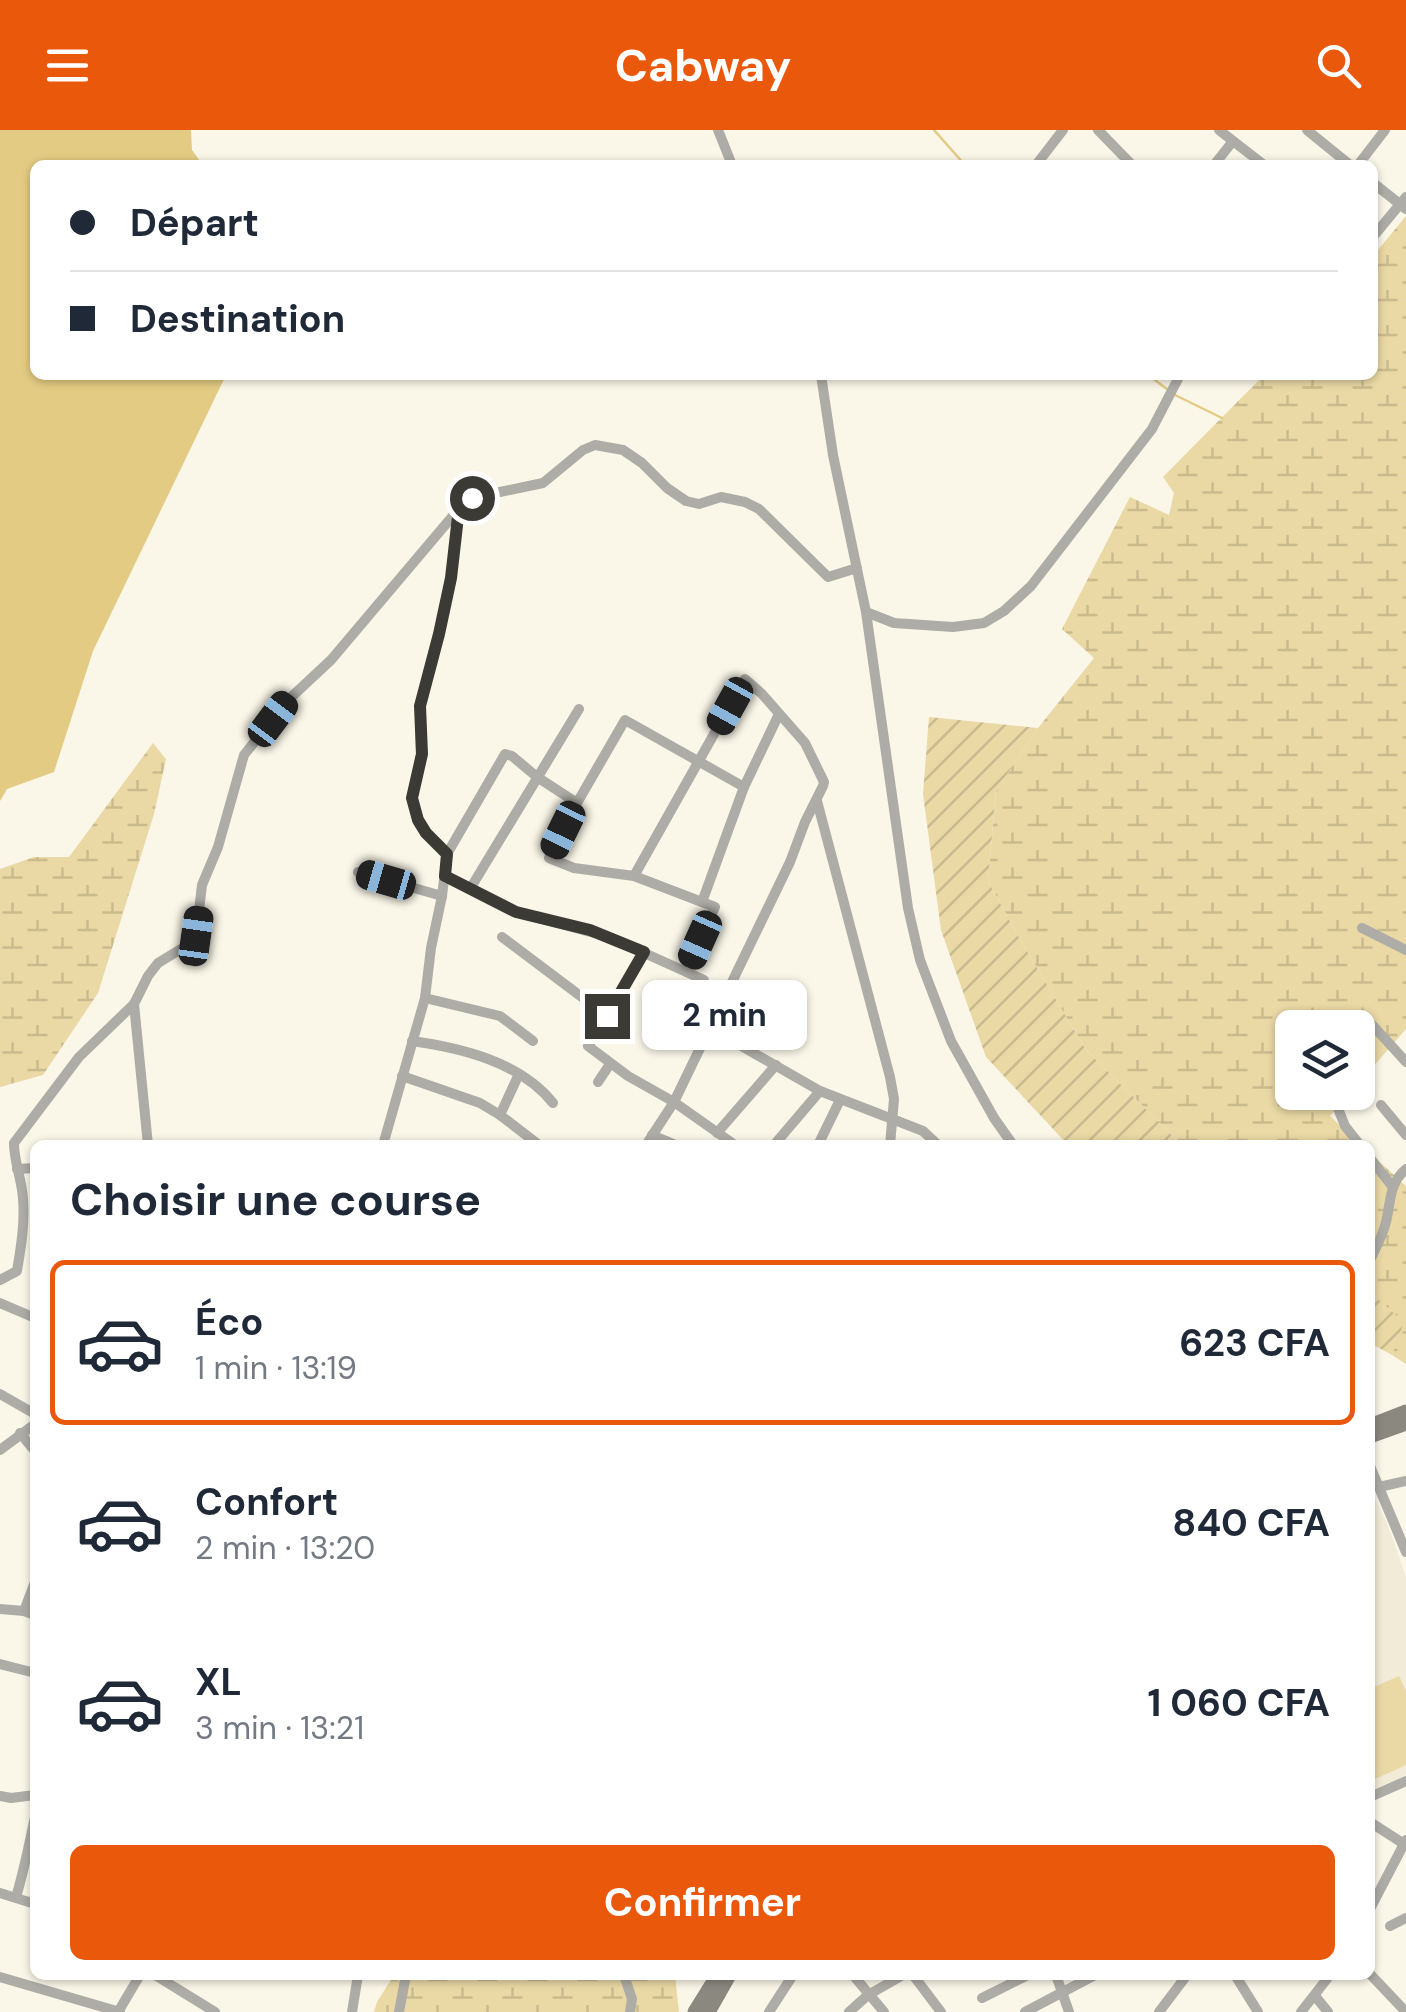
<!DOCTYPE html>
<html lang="fr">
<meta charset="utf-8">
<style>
:root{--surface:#fff;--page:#f2f2f3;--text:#1f2937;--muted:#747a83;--line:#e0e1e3;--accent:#ea580c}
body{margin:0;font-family:"DM Sans",sans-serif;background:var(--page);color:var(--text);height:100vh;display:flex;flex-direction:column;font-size:38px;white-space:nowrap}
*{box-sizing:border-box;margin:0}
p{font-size:32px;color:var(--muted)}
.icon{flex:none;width:55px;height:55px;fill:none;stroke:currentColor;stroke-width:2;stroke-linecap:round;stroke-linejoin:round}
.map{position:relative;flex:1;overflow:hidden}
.panel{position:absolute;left:30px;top:1010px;width:1345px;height:840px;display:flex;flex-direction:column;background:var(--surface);border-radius:15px;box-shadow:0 2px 8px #0004}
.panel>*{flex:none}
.banner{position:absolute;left:30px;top:30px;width:1348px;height:220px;border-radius:15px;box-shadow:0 2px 8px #0004;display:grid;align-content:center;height:220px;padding:0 40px;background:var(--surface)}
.buttons{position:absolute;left:1275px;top:880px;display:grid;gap:20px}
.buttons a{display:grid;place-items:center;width:100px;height:100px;border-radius:15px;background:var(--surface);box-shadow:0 2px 8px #0004;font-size:50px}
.end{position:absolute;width:45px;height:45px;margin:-22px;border:12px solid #3b3a35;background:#fff;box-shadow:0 0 0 5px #fff}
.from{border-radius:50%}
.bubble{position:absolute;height:70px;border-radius:15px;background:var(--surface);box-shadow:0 2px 8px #0004;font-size:32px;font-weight:700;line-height:70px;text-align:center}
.car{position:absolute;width:30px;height:60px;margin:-30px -15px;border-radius:12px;box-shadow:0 0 8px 2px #0007;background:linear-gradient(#222 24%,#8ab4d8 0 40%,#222 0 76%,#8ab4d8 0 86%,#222 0)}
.banner b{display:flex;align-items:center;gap:35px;height:95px;font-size:38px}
.banner b+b{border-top:2px solid var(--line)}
.banner i{width:25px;height:25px;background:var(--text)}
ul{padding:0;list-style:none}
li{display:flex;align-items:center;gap:30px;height:165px;margin:0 20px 15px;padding:0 20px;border:5px solid transparent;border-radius:15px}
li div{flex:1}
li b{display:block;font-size:38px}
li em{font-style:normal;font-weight:700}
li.selected{border-color:var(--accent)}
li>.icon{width:90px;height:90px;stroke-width:1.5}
h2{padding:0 40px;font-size:45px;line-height:120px}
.cta{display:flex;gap:20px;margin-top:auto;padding:20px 40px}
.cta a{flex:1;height:115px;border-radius:15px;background:var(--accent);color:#fff;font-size:40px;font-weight:700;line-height:115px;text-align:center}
header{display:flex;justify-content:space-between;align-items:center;height:130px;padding:0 40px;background:var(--accent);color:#fff;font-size:45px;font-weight:700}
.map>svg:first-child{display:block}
.built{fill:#f2ebd7}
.wetland{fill:url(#wetland-marsh)}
.garden{fill:url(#garden-furrows)}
.pitch{fill:#ead9a5}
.water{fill:#e3cb83}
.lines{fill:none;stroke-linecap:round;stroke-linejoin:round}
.stream{stroke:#e3cb83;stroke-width:2.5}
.minor{stroke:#aeaca6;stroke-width:10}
.secondary{stroke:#8b8880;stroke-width:15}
.route{stroke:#3b3a35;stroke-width:12}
</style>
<header><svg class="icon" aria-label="menu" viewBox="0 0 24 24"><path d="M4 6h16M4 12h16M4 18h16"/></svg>Cabway<svg class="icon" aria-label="search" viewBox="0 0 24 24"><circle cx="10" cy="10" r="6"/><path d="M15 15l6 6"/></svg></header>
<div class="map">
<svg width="1406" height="1882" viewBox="0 0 1406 1882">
<defs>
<pattern id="wetland-marsh" width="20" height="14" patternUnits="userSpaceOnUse" patternTransform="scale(2.5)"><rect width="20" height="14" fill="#ead9a5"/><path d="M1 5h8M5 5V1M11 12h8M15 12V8" fill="none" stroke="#cabb8f"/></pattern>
<pattern id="garden-furrows" width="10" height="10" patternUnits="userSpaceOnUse" patternTransform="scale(2.5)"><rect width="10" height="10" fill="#ead9a5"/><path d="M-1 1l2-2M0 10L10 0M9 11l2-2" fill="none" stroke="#cabb8f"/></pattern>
</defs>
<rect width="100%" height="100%" fill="#faf6e8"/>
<!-- built -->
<polygon class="built" points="1370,1360 1387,1393 1406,1447 1406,1645 1370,1661"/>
<!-- wetland -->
<g class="wetland">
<polygon points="1406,86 1406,899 1358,954 1358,898 1292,898 1292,962 1350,963 1330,986 1361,1015 1182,1015 1086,920 1022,813 988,751 996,661 1038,598 1094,528 1062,499 1130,367 1169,385 1174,363 1163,347 1264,245 1372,245 1373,126"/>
<polygon points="153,613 166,629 154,684 98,863 43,945 0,957 0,739 34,727 69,727"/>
<polygon points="1370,1023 1406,1056 1406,1234 1392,1225 1403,1192 1370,1162"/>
<polygon points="394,1845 675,1845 679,1882 374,1882 377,1872"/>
</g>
<!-- garden -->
<g class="garden">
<polygon points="929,587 1038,598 996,661 988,751 1022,813 1086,920 1182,1015 1068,1015 986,927 941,800 923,664"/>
<polygon points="1370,1162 1404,1192 1392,1225 1370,1213"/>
</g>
<!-- pitch -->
<polygon class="pitch" points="1399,1546 1406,1561 1406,1635 1375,1649 1370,1638 1370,1559"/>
<!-- water -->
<polygon class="water" points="0,0 191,0 192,20 203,35 35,35 35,245 226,245 93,521 54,642 7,659 0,671"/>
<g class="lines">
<!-- stream -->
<g class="stream">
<polyline points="934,0 965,35"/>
<polyline points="1148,245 1167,259"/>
<polyline points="1173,264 1222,288"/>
</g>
<!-- minor -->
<g class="minor">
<polyline points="718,0 732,35"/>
<polyline points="1098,0 1132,35"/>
<polyline points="1219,0 1264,35"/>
<polyline points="1307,0 1350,35"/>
<polyline points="1036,35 1063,0"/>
<polyline points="1214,35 1233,11"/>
<polyline points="1358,35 1385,0"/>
<polyline points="1372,52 1406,79"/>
<polyline points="1372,108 1406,67"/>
<polyline points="821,245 833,325 866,482 908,778 920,830 951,911 994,988 1013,1015"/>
<polyline points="866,482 894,493 953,497 984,493 1004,481 1031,456 1152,299 1180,245"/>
<polyline points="817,671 890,947 894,969 890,1015"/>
<polyline points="447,724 427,703 418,690 412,668 421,625 420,576 439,504 451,448 459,377 472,368 543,353 583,320 595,315 623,320 642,333 667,358 686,371 699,374 721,367 745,372 759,379 828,447 857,438"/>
<polyline points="358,742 442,766"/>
<polyline points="445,746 516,782 609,807 704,850"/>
<polyline points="634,746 745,549 762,564 805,613 824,652 823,656 805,692 790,732 674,972 646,1015"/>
<polyline points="470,759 579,579"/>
<polyline points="702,772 744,657 779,584"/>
<polyline points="1362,798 1406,820"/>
<polyline points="502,807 607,886"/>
<polyline points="645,822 588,916 628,946 674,972 735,1015"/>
<polyline points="686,841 715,777 634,746 574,738 549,728 577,673 625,590 744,657"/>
<polyline points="425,868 500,886 533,911"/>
<polyline points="1365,887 1406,932"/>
<polyline points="710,898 820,961 923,1001 938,1015"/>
<path d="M412,911C462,918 520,932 553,973"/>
<polyline points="402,946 480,973 500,985 539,1015"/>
<polyline points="598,952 610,934"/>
<polyline points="1327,962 1335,971 1345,996 1360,1015"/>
<polyline points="1381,975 1406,1005"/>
<polyline points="500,985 519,944"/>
<polyline points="717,1003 776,935"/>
<polyline points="652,1005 676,1015"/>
<polyline points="148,1015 134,874 148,846 158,833 186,816 196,806 202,755 218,717 244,625 286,572 331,530 457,381"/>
<polyline points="383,1015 425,868 431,818 442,766 447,724 505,624 512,626 537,647 577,673"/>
<polyline points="774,1015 820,961"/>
<polyline points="818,1015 840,970"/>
<polyline points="1370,1028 1392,1056"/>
<polyline points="17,1039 35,1038"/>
<path d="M1370,1130C1376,1118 1383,1105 1386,1092C1391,1071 1389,1053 1406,1039"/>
<path d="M0,1150L17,1141C21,1117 25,1093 23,1069C22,1049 14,1033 14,1013L79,927L134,874"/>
<polyline points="0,1173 35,1188"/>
<polyline points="0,1264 35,1284"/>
<polyline points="20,1303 35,1321"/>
<polyline points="0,1320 35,1294"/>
<polyline points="1370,1336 1406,1422"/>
<polyline points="1379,1357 1406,1351"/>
<polyline points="0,1479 24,1481 35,1485"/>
<polyline points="24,1481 35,1452"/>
<polyline points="0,1534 35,1543"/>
<polyline points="0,1666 11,1668 35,1665"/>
<polyline points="1370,1667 1406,1651"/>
<polyline points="1370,1692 1404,1714"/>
<polyline points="0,1763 35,1774"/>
<path d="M16,1767C24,1741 29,1714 35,1687"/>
<polyline points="1370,1779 1406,1710"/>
<polyline points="1390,1796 1406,1788"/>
<polyline points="1370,1844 1406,1882"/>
<polyline points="155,1845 215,1882"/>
<polyline points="624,1845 632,1869 630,1882"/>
<polyline points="853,1845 884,1882"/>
<polyline points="913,1845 941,1882"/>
<polyline points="1056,1845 1069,1882"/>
<polyline points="1235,1845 1258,1882"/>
<polyline points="0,1847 120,1882"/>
<polyline points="1315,1866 1328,1882"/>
<polyline points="982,1868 1028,1845"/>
<polyline points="118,1882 140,1845"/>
<polyline points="352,1882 358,1845"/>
<polyline points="399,1882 406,1845"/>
<polyline points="769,1882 793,1845"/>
<polyline points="849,1882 868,1865 903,1845"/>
<polyline points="1025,1882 1095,1845"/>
<polyline points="1159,1882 1187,1845"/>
<polyline points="1301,1882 1330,1845"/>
</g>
<!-- secondary -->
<g class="secondary">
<polyline points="1370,1296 1406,1282"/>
<polyline points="1370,1306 1406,1293"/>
<polyline points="695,1882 718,1845"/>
<polyline points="708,1882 729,1845"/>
</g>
</g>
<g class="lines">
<!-- route -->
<polyline class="route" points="472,368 459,378 451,448 439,504 420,576 422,624 412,668 418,690 426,703 447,724 445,746 516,782 590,800 644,822 607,886"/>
</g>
</svg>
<div class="buttons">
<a><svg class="icon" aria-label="layers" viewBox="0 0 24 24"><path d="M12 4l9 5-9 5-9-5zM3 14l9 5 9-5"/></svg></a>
</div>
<i class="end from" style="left:472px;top:368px"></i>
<i class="end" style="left:607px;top:886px"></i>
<div class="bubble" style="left:642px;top:850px;width:165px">2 min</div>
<i class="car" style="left:730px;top:576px;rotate:209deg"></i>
<i class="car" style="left:273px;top:589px;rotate:37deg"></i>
<i class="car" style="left:563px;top:700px;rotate:206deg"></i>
<i class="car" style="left:386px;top:750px;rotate:286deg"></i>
<i class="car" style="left:196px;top:806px;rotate:8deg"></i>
<i class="car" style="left:700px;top:810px;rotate:204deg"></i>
<div class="banner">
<b><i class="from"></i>Départ</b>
<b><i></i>Destination</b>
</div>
<section class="panel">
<h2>Choisir une course</h2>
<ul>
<li class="selected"><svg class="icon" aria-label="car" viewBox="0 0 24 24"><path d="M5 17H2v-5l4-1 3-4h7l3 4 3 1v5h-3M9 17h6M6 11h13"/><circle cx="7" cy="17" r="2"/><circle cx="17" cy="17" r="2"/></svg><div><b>Éco</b><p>1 min · 13:19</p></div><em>623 CFA</em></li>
<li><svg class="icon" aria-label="car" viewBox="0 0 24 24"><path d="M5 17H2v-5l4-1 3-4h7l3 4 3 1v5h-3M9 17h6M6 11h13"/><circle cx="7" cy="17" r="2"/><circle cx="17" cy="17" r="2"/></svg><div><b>Confort</b><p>2 min · 13:20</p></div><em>840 CFA</em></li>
<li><svg class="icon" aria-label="car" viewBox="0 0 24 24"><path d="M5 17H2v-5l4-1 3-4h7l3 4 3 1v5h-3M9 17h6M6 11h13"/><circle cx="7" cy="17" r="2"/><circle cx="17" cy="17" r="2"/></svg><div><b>XL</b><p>3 min · 13:21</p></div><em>1 060 CFA</em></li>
</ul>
<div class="cta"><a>Confirmer</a></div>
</section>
</div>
